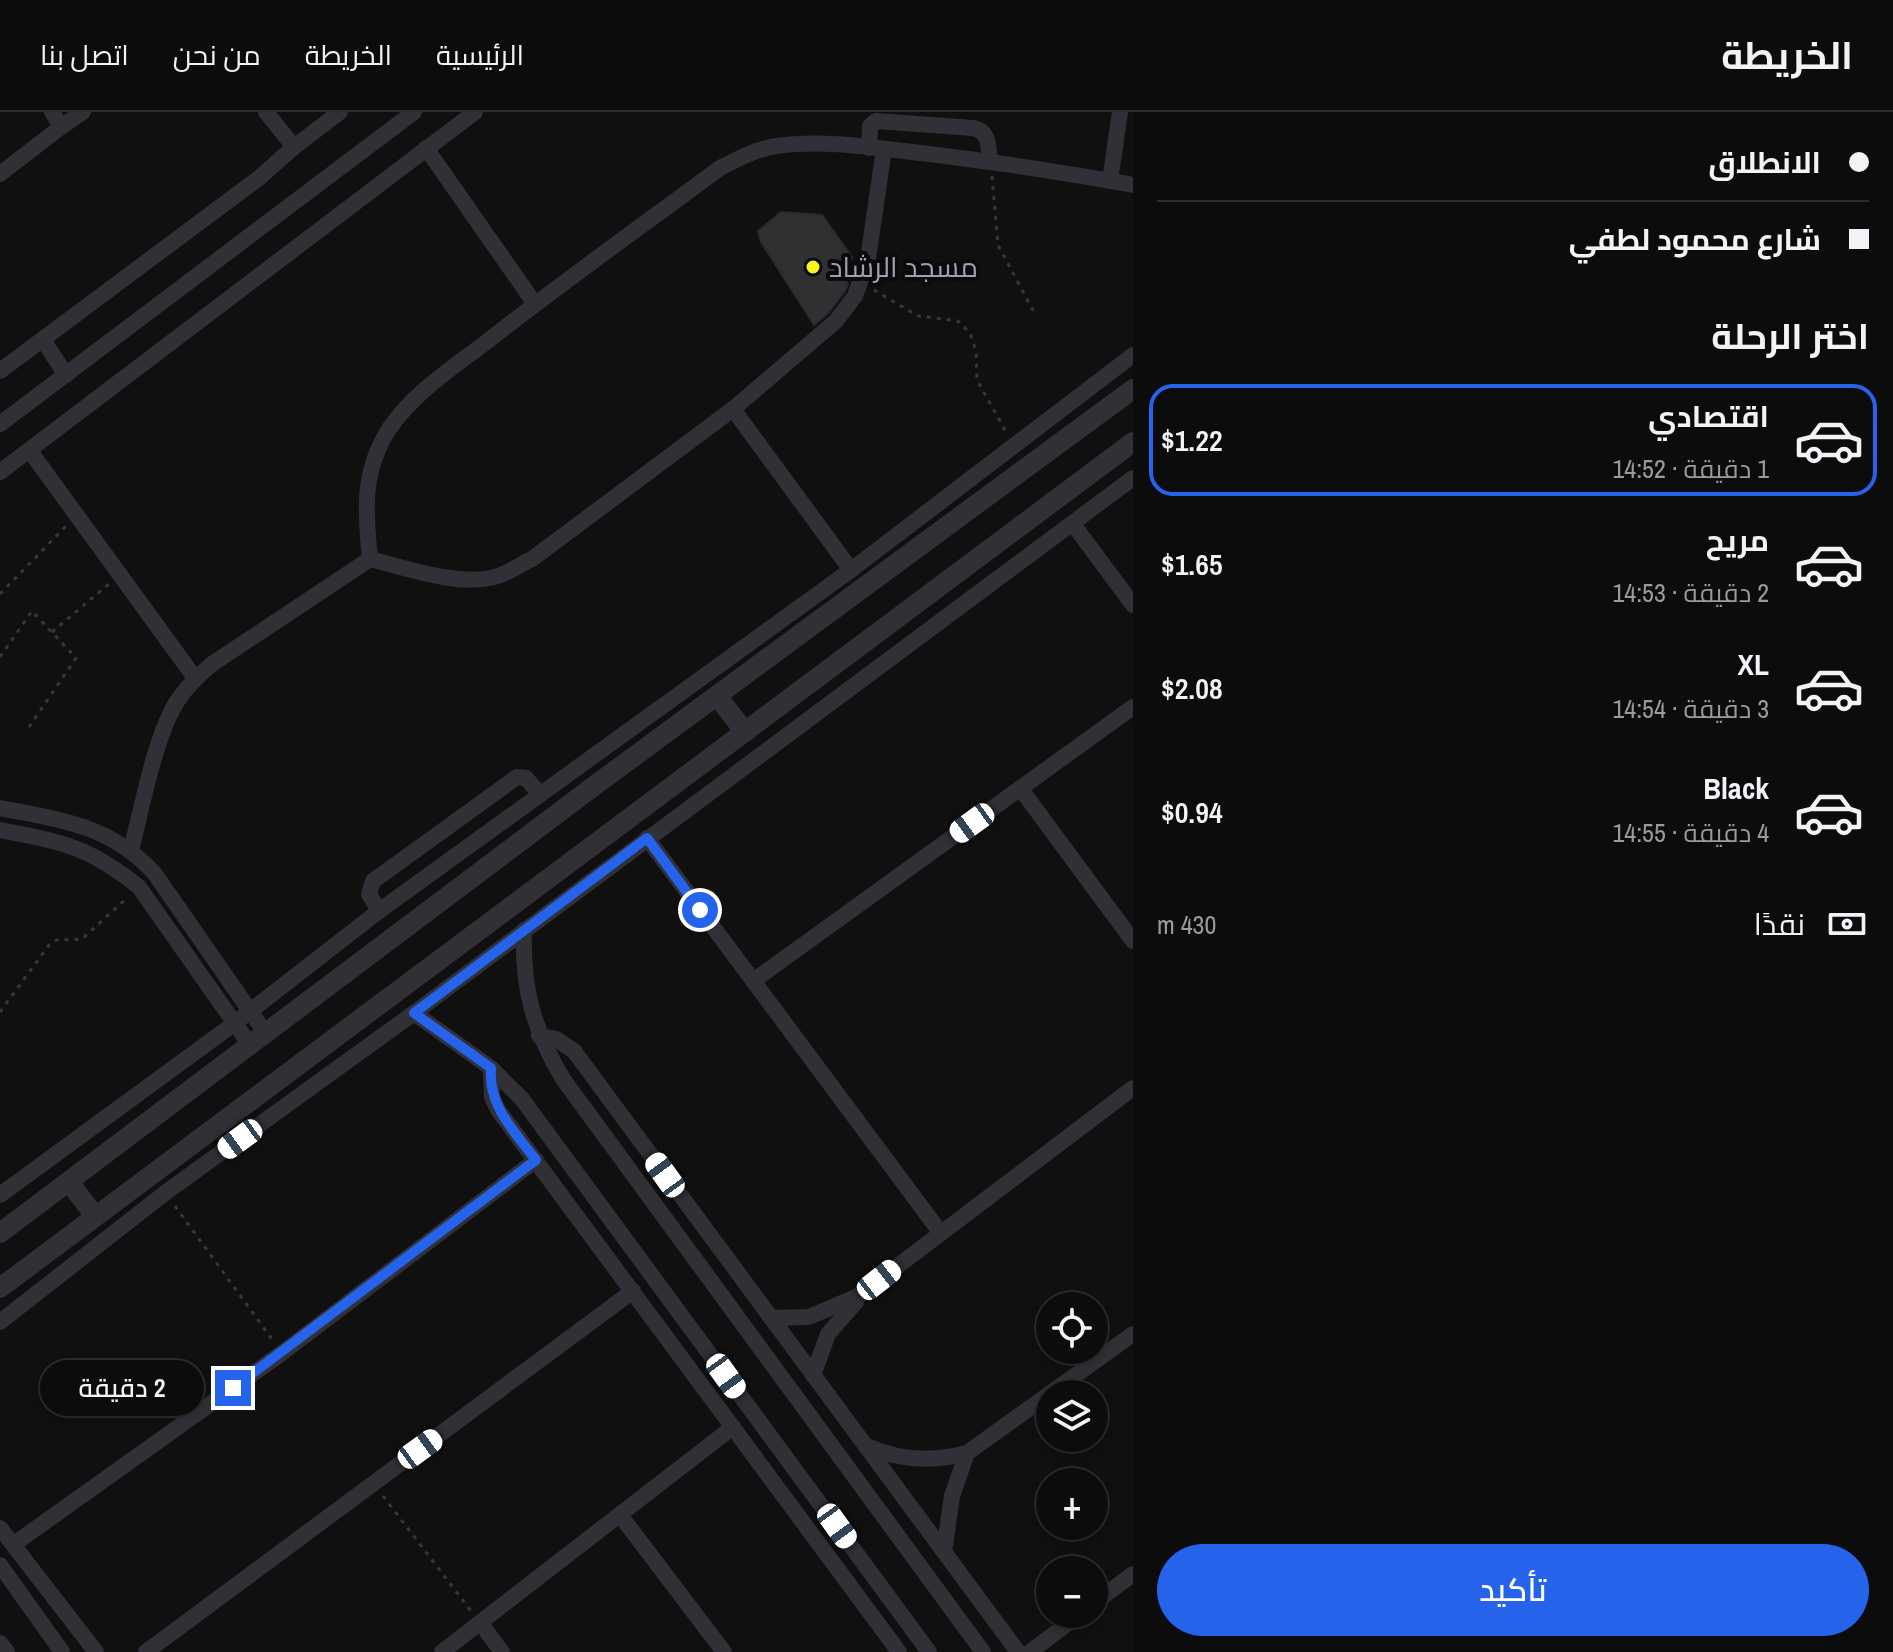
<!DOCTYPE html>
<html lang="ar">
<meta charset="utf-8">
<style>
:root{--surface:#0c0c0d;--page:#1a1a1b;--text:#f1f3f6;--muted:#9a9b9d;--line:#2c2c2e;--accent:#2563eb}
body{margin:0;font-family:"Archivo Narrow",Cairo,sans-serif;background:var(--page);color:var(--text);direction:rtl;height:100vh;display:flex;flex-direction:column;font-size:30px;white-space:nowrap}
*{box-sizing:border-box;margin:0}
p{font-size:26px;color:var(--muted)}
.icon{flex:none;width:44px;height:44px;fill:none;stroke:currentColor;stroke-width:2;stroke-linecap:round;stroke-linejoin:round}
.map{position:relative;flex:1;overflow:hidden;direction:ltr}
.sheet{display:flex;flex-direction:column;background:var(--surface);width:760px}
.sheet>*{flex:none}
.guide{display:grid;align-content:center;height:176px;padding:0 24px;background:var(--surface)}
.controls{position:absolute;left:1036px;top:1180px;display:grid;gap:16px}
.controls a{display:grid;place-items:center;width:72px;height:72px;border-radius:50%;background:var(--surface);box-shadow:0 4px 12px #0003,0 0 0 2px var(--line);font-size:40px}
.end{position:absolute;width:36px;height:36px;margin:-18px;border:10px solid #2563eb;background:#fff;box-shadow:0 0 0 4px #fff}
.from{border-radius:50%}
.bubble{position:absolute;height:56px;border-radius:28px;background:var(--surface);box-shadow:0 4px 12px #0003,0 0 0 2px var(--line);font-size:26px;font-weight:600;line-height:56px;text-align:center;direction:rtl}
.car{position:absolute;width:24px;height:48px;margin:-24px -12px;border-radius:10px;box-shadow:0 0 6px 2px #0007;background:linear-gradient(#fff 24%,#345 0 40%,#fff 0 76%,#345 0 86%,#fff 0)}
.guide b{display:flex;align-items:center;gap:28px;height:76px;font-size:30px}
.guide b+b{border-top:2px solid var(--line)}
.guide i{width:20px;height:20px;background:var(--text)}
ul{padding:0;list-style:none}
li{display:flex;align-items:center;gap:24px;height:112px;margin:0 16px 12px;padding:0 8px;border:4px solid transparent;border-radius:24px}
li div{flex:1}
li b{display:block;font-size:30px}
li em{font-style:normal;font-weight:600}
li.selected{border-color:var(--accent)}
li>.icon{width:72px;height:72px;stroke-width:1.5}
h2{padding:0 24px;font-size:36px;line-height:96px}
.pay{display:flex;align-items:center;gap:20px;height:88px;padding:0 24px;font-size:30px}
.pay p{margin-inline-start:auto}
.primary-button{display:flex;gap:16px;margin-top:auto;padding:16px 24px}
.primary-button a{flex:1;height:92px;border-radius:48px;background:var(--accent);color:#fff;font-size:32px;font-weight:600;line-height:92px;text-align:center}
header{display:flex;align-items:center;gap:48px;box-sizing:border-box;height:112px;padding:0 40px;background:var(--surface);border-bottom:2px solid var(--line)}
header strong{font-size:38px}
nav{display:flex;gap:44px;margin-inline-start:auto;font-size:28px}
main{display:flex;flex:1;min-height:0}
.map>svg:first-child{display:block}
.building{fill:#303033;stroke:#2b292d;stroke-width:2}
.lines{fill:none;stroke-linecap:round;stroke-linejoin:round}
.path{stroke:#37363d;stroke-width:3;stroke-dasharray:4 6;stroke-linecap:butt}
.minor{stroke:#313036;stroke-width:16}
.tertiary{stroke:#313036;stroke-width:20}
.route{stroke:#2563eb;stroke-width:10}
.poi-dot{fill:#faf41f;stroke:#0b0b0c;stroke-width:3}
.labels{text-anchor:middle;stroke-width:8;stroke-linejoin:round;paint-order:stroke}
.poi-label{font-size:28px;fill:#a0a0b3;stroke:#0b0b0c;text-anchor:start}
</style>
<header>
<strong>الخريطة</strong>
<nav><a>الرئيسية</a><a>الخريطة</a><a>من نحن</a><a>اتصل بنا</a></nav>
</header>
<main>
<section class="sheet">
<div class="guide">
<b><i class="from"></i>الانطلاق</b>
<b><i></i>شارع محمود لطفي</b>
</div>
<h2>اختر الرحلة</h2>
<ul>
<li class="selected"><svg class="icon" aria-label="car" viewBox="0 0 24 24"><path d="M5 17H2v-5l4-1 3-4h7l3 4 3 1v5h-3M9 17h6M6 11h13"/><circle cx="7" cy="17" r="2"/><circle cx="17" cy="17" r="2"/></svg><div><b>اقتصادي</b><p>1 دقيقة · 14:52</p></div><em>$1.22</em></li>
<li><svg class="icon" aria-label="car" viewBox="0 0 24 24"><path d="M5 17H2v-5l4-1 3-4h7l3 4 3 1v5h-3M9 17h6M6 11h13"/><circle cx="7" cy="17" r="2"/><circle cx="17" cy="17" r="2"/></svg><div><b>مريح</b><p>2 دقيقة · 14:53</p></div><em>$1.65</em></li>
<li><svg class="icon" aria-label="car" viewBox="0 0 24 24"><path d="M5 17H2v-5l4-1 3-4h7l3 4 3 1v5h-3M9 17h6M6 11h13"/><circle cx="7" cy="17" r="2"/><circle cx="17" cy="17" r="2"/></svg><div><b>XL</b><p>3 دقيقة · 14:54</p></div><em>$2.08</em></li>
<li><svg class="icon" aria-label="car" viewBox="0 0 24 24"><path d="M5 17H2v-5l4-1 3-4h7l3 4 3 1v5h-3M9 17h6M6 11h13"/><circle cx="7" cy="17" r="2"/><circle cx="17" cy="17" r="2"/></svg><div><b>Black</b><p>4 دقيقة · 14:55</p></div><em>$0.94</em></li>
</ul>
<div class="pay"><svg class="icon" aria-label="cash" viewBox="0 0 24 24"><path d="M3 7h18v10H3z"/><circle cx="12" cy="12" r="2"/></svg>نقدًا<p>430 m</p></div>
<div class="primary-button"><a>تأكيد</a></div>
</section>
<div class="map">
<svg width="1133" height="1540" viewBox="0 0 1133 1540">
<rect width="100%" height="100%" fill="#101011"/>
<!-- building -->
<polygon class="building" points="781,100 822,103 852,145 845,165 848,172 845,179 828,201 814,213 761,130 758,119"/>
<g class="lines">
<!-- path -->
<g class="path">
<polyline points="992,64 998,133 1036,204"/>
<polyline points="874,178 918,204 958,209 970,221 976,239 977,268 1006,320"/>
<polyline points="0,482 67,413"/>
<polyline points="52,520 110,471"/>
<polyline points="0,545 32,499 76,546 27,618"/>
<polyline points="0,900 49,833 57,828 82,827 128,785"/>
<polyline points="175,1094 274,1230"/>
<polyline points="383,1384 471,1499"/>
</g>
<!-- minor -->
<g class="minor">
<polyline points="266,0 294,35"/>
<polyline points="61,15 83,0"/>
<polyline points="426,36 535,192"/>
<path d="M869,36L870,14L876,9L973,16C990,19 988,35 990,49"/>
<polyline points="0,62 61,15 52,0"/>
<polyline points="1110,69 1120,0"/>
<polyline points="43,228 66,263"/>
<polyline points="0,259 259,66 294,35 340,0"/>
<polyline points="733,297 851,458"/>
<polyline points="0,312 414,0"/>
<polyline points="30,339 195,566"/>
<polyline points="0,360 475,0"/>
<polyline points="1073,412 1133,493"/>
<path d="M370,447C365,400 362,359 389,317C414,280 454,255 489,228C564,169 643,113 720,56C738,47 756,37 776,34C818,28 863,34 904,39C981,48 1057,59 1133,73"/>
<polyline points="1020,676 1133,829"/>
<path d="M0,696C61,708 111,713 155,762L266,922"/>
<path d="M0,718C62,730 88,734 139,775L250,933"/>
<polyline points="647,726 940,1120"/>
<path d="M131,738C142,696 155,623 178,588C187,574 199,563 212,552L370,447C406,456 462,476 498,464C510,460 521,452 532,447L733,297L836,209L855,184L868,147L884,37"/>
<polyline points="379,799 369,782 373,769 517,665 526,666 539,681"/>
<path d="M524,818C522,876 533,917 563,967L983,1540"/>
<polyline points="753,869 1133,595"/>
<polyline points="414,901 491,956 522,987 929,1540"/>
<polyline points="539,924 556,927 574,939 1018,1540"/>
<polyline points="491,956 492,985 498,998 899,1540"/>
<polyline points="0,1083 235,911 379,799 851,458 1133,243"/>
<polyline points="771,1206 809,1205 858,1184 1133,976"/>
<polyline points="0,1210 165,1081 414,901 1133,366"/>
<polyline points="813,1263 828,1222 856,1190"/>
<path d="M867,1334C900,1349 933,1350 967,1341L1133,1222"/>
<polyline points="620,1403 724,1540"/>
<polyline points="0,1416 96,1540"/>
<polyline points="14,1432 282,1241 536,1048"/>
<polyline points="944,1440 952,1384 967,1341"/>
<polyline points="0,1453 62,1540"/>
<polyline points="1094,1491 1133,1462"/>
<polyline points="481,1512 502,1540"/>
<polyline points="0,1531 7,1540"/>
<polyline points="146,1540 633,1179"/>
<polyline points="442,1540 733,1315"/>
<polyline points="1030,1540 1080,1502"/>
</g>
<!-- tertiary -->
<g class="tertiary">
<polyline points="717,584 745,620"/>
<polyline points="69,1070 95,1104"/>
<polyline points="0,1121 594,674 1133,277"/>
<polyline points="0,1176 1133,330"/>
</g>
</g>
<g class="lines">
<!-- route -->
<path class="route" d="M233,1276L536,1048C514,1019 488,994 491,956L414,901L647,726L700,798"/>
</g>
<!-- markers -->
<circle class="poi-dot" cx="813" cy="155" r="8"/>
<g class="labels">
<!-- poi labels -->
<g class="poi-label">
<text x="829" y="165">مسجد الرشاد</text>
</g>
</g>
</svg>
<div class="controls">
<a><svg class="icon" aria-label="locate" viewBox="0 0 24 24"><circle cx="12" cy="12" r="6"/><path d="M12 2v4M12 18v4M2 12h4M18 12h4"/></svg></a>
<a><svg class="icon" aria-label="layers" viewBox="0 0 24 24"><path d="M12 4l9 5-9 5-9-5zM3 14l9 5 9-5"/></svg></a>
<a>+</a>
<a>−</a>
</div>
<i class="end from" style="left:700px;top:798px"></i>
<i class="end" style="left:233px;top:1276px"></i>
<div class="bubble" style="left:40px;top:1248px;width:164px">2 دقيقة</div>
<i class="car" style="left:972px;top:711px;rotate:234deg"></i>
<i class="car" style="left:240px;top:1027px;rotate:234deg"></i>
<i class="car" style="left:665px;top:1063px;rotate:324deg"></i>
<i class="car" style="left:879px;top:1168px;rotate:52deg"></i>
<i class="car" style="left:726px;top:1264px;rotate:144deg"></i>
<i class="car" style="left:420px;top:1337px;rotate:54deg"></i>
<i class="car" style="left:837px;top:1414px;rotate:144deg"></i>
</div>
</main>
